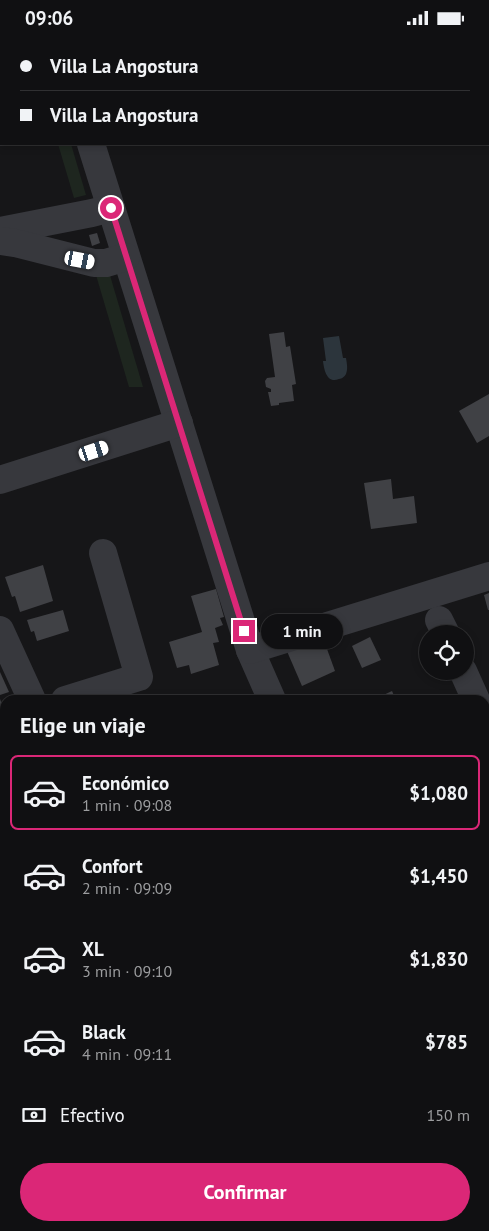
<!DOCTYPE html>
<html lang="es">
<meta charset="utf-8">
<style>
:root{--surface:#101012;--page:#19191b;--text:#f1f3f6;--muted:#9c9d9f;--line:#303032;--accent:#db2777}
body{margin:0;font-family:"PT Sans",sans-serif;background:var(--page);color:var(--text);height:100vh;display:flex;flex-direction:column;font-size:19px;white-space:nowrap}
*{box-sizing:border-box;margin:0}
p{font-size:16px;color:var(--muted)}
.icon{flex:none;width:28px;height:28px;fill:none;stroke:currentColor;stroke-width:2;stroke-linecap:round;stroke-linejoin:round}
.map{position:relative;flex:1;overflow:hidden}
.side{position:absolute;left:0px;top:660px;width:490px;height:536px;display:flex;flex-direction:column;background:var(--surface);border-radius:15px 15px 0 0;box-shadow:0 2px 8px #0003,0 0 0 1px var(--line)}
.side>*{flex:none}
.hud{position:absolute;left:0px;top:0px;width:490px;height:110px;box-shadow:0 2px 8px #0003,0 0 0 1px var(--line);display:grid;align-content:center;height:110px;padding:0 20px;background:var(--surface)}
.tools{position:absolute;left:419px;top:590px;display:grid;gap:10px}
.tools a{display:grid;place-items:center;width:55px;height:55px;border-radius:50%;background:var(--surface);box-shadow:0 2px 8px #0003,0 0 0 1px var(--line);font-size:25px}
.end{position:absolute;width:22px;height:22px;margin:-11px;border:6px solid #db2777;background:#fff;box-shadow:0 0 0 2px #fff}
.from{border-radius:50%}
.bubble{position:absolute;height:35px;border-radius:18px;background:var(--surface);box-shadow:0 2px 8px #0003,0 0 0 1px var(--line);font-size:16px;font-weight:600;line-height:35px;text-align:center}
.car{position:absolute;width:15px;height:30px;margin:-15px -8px;border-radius:6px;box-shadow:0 0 4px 1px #0007;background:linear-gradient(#fff 24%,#345 0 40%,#fff 0 76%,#345 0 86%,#fff 0)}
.hud b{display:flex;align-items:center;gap:18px;height:48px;font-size:19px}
.hud b+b{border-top:1px solid var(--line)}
.hud i{width:12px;height:12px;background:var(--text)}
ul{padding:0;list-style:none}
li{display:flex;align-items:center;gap:15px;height:75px;margin:0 10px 8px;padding:0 10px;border:2px solid transparent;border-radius:8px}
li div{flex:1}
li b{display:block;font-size:19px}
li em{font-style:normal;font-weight:600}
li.active{border-color:var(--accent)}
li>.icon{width:45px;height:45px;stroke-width:1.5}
h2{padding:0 20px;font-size:22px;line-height:60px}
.pay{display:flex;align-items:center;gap:12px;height:55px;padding:0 20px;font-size:19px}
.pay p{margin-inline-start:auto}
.primary-button{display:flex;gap:10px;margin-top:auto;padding:10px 20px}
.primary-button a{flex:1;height:58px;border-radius:30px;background:var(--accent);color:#fff;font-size:20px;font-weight:600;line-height:58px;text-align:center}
.status{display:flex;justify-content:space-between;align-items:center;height:35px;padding:0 25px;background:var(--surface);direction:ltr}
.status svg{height:14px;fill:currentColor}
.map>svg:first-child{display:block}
.green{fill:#1e261f}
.water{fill:#2c353c}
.building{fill:#404145}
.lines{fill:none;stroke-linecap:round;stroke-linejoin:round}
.minor{stroke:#37383d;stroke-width:28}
.major{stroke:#53555c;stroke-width:28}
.route{stroke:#db2777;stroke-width:6}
</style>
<div class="status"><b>09:06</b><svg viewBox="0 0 49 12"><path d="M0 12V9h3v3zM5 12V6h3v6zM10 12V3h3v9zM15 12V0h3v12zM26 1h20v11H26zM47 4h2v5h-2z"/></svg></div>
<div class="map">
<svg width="489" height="1196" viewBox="0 0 489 1196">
<rect width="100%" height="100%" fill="#161618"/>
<!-- green -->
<g class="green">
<polygon points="58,109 71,109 86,160 74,163"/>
<polygon points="109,237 143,352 129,352 96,240"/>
<polygon points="0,1017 1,1017 5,1025 5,1191 219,1191 221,1196 0,1196"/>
<polygon points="229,1191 437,1191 439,1196 231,1196"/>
</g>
<!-- water -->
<path class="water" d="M339,301L343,323H346C347,329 348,334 346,339C345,341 342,344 339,344C327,349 324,335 323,326H326L323,303Z"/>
<!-- building -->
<g class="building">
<polygon points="97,198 100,208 92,211 89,200"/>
<polygon points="284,297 286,312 290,311 296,349 292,350 294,366 279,368 279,370 271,371 268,357 271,357 271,354 266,352 265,346 267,343 275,342 269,299"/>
<polygon points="489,359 489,401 477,408 459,376"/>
<polygon points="391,444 393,464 414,461 417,488 371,494 364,448"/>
<polygon points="43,530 53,566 20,577 15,561 12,562 5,542"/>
<polygon points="216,554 224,582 220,583 223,590 215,593 219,607 213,608 219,630 191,639 189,630 177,633 169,607 202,597 191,561"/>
<polygon points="489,558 489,575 488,575 484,560"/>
<polygon points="63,575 69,596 37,606 34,596 31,597 27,585"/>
<polygon points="370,602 381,625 362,633 352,611"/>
<polygon points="323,603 335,636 302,651 286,614"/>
<polygon points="0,637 9,657 0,660"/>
<polygon points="392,656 396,665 373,665"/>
<polygon points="0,664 5,678 0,679"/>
<polygon points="0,705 5,716 5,786 0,788"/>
</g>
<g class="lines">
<!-- minor -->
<g class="minor">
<polyline points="91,109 250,615 272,665"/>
<polyline points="0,196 92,178 111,173"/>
<polyline points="0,206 15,208 94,228 106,228 126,222"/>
<polyline points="0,445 179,388"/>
<polyline points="439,585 446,599"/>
<polyline points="0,595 32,665"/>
<polyline points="250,615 489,541"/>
<polyline points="463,636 476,665"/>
<polyline points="65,665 139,642 103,518"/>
<polyline points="485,686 489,695"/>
</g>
<!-- major -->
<g class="major">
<polyline points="485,764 489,762"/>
<polyline points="0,982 5,980"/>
</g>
</g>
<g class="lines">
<!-- route -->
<polyline class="route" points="111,173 244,596"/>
</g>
</svg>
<div class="tools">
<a><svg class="icon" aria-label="locate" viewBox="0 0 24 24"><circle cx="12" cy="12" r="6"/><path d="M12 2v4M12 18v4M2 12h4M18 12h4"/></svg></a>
</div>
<i class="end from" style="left:111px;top:173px"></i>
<i class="end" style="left:244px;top:596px"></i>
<div class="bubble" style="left:261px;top:579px;width:82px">1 min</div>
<i class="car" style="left:80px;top:225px;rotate:101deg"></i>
<i class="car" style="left:94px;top:416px;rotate:72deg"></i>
<div class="hud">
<b><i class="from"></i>Villa La Angostura</b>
<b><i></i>Villa La Angostura</b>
</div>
<section class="side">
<h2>Elige un viaje</h2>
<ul>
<li class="active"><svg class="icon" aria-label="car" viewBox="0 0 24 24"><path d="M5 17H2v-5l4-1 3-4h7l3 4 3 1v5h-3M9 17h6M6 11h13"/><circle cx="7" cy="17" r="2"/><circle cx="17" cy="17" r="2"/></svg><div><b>Económico</b><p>1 min · 09:08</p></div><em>$1,080</em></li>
<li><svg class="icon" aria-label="car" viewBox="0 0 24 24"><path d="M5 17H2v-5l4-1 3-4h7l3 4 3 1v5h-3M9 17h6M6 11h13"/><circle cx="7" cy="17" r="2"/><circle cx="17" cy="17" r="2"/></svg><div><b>Confort</b><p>2 min · 09:09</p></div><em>$1,450</em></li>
<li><svg class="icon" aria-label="car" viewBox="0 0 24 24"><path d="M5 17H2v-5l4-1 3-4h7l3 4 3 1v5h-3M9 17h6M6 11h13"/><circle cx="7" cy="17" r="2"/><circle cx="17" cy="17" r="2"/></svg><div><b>XL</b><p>3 min · 09:10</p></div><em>$1,830</em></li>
<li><svg class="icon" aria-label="car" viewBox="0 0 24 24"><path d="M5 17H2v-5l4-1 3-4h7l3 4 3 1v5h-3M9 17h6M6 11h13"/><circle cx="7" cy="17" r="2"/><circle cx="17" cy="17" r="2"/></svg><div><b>Black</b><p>4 min · 09:11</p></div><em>$785</em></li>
</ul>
<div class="pay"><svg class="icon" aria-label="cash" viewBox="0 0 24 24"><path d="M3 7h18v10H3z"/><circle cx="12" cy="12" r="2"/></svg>Efectivo<p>150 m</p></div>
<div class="primary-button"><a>Confirmar</a></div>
</section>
</div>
